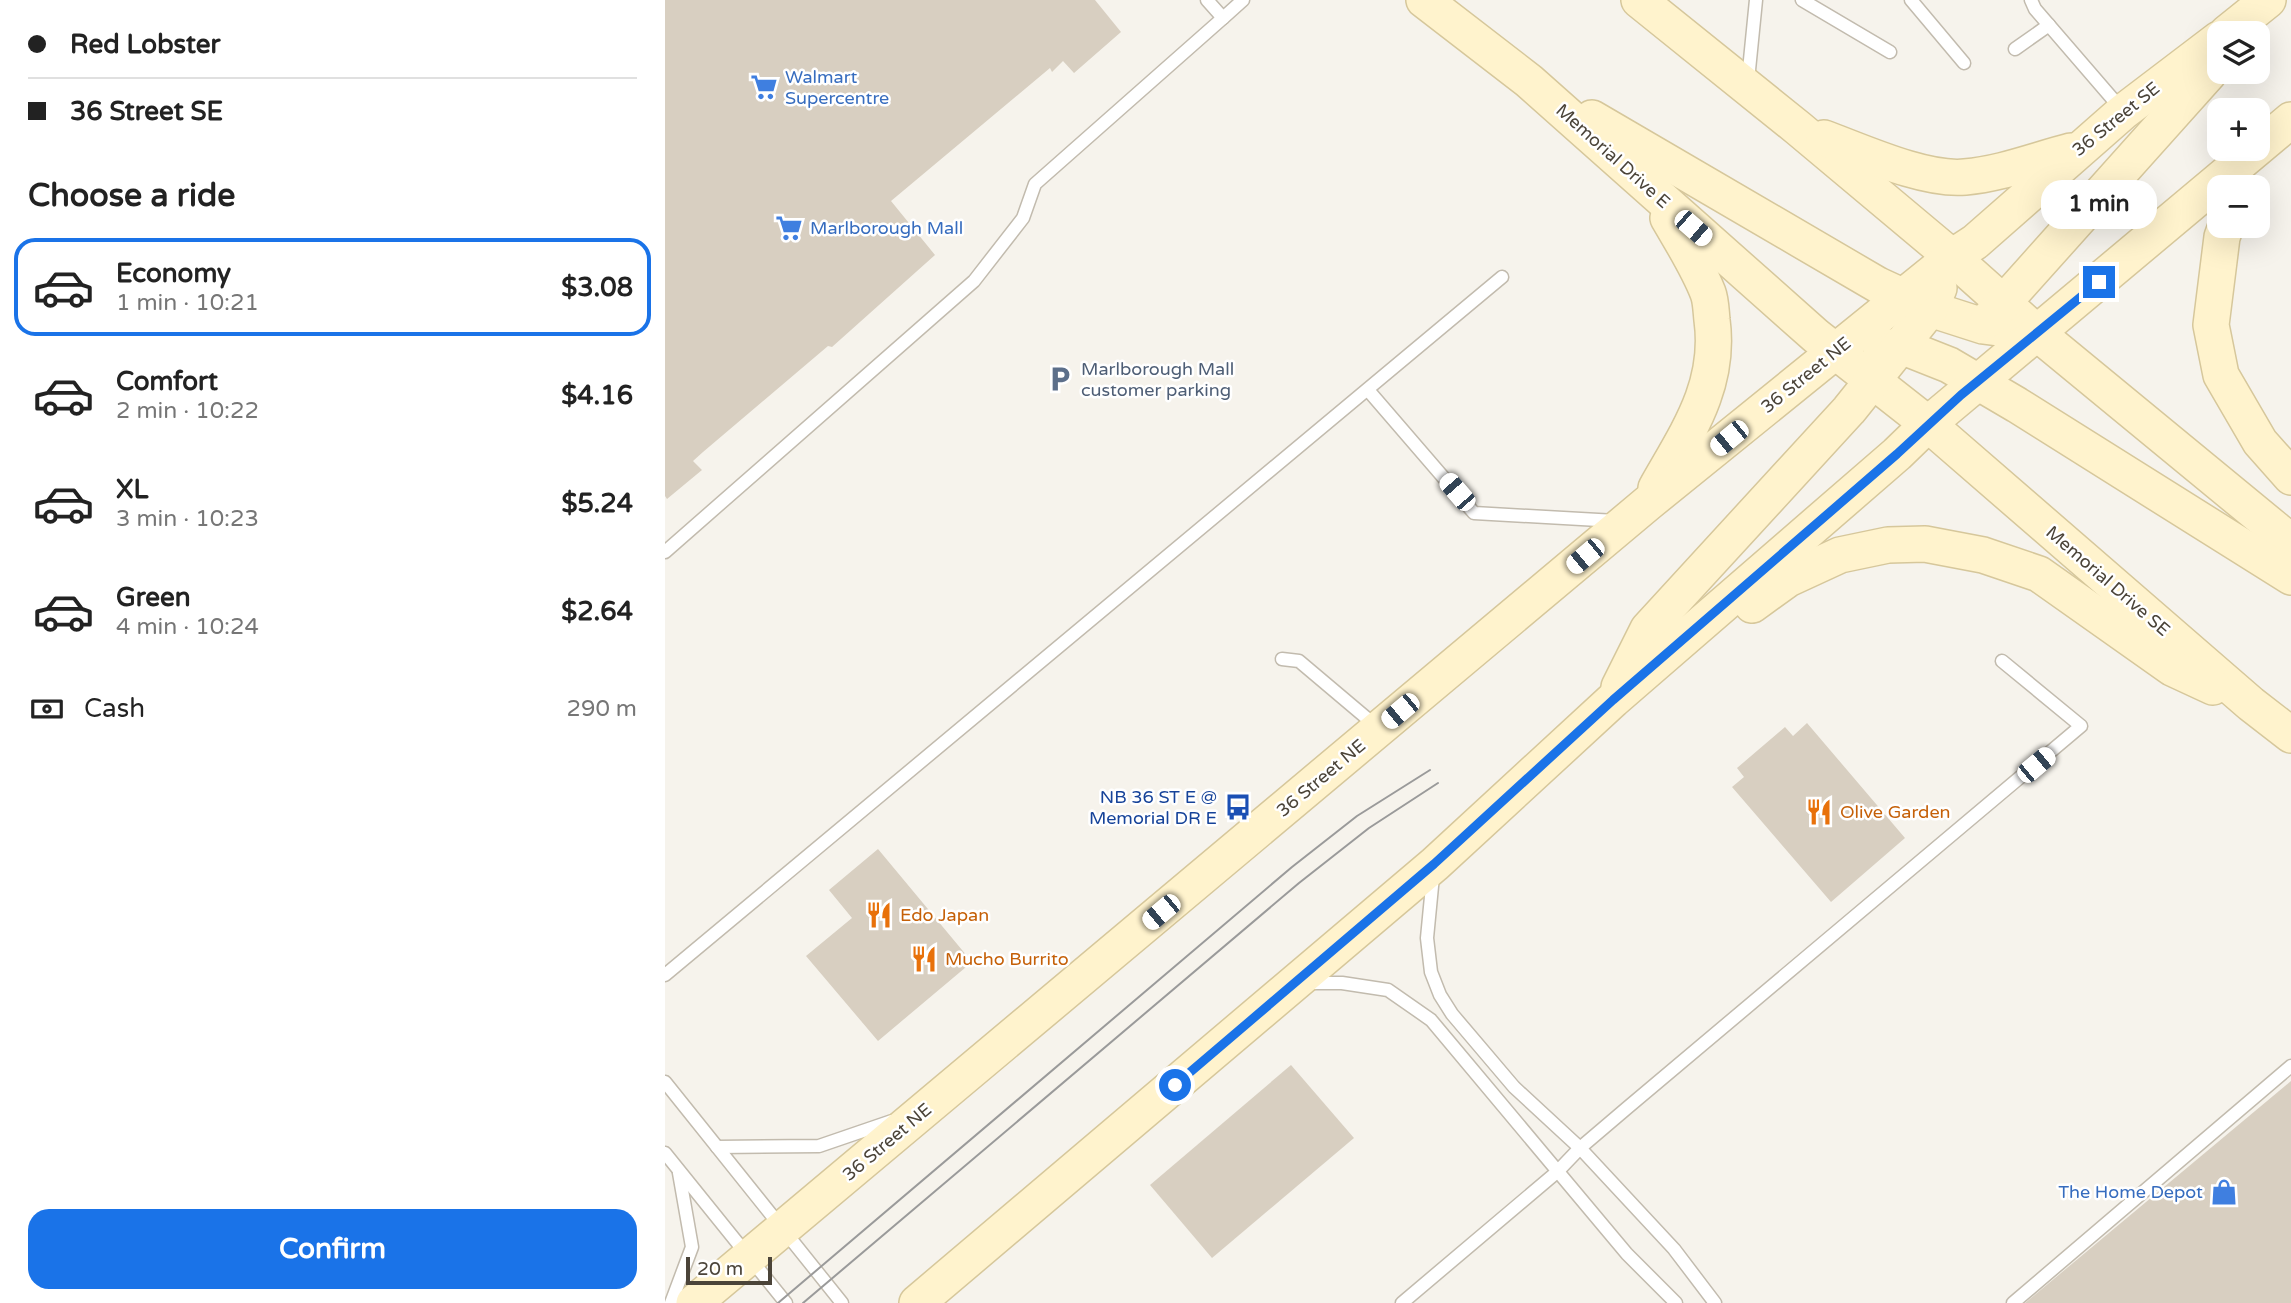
<!DOCTYPE html>
<meta charset="utf-8">
<style>
:root{--surface:#fff;--page:#f6f6f6;--text:#222;--muted:#767676;--line:#e0e0e0;--accent:#1a73e8}
body{margin:0;font-family:"Varela Round",sans-serif;background:var(--page);color:var(--text);height:100vh;display:flex;flex-direction:column;font-size:26px;white-space:nowrap}
*{box-sizing:border-box;margin:0}
p{font-size:23px;color:var(--muted)}
.icon{flex:none;width:38px;height:38px;fill:none;stroke:currentColor;stroke-width:2;stroke-linecap:round;stroke-linejoin:round}
.map{position:relative;flex:1;overflow:hidden}
.sheet{display:flex;flex-direction:column;background:var(--surface);width:665px}
.sheet>*{flex:none}
.hud{display:grid;align-content:center;height:154px;padding:0 28px;background:var(--surface)}
.buttons{position:absolute;left:1542px;top:21px;display:grid;gap:14px}
.buttons a{display:grid;place-items:center;width:63px;height:63px;border-radius:14px;background:var(--surface);box-shadow:0 7px 28px #0002;font-size:35px}
.scale{position:absolute;left:21px;bottom:18px;width:86px;box-sizing:border-box;padding-left:7px;border:4px solid #4b4439;border-top:0;font-size:19px;line-height:24px;white-space:nowrap;color:#4b4439;-webkit-text-stroke:5px #fff;paint-order:stroke}
.end{position:absolute;width:32px;height:32px;margin:-16px;border:9px solid #1a73e8;background:#fff;box-shadow:0 0 0 4px #fff}
.from{border-radius:50%}
.bubble{position:absolute;height:49px;border-radius:21px;background:var(--surface);box-shadow:0 7px 28px #0002;font-size:23px;font-weight:700;line-height:49px;text-align:center}
.car{position:absolute;width:21px;height:42px;margin:-21px -10px;border-radius:9px;box-shadow:0 0 5px 2px #0007;background:linear-gradient(#fff 24%,#345 0 40%,#fff 0 76%,#345 0 86%,#fff 0)}
.hud b{display:flex;align-items:center;gap:24px;height:66px;font-size:26px}
.hud b+b{border-top:2px solid var(--line)}
.hud i{width:18px;height:18px;background:var(--text)}
ul{padding:0;list-style:none}
li{display:flex;align-items:center;gap:21px;height:98px;margin:0 14px 10px;padding:0 14px;border:4px solid transparent;border-radius:21px}
li div{flex:1}
li b{display:block;font-size:26px}
li em{font-style:normal;font-weight:700}
li.current{border-color:var(--accent)}
li>.icon{width:63px;height:63px;stroke-width:1.5}
h2{padding:0 28px;font-size:32px;line-height:84px}
.pay{display:flex;align-items:center;gap:18px;height:77px;padding:0 28px;font-size:26px}
.pay p{margin-inline-start:auto}
.action{display:flex;gap:14px;margin-top:auto;padding:14px 28px}
.action a{flex:1;height:80px;border-radius:21px;background:var(--accent);color:#fff;font-size:28px;font-weight:700;line-height:80px;text-align:center}
main{display:flex;flex:1;min-height:0}
.map>svg:first-child{display:block}
.building{fill:#d8cfc1}
.lines{fill:none;stroke-linecap:round;stroke-linejoin:round}
.service-casing{stroke:#c2bbae;stroke-width:15}
.secondary-casing{stroke:#d6c79b;stroke-width:38}
.service{stroke:#fff;stroke-width:12}
.secondary{stroke:#fff3cd;stroke-width:35}
.tram{stroke:#9a9a9a;stroke-width:2}
.route{stroke:#1a73e8;stroke-width:9}
.labels{text-anchor:middle;stroke-width:5;stroke-linejoin:round;paint-order:stroke}
.shop-label{font-size:18px;fill:#366cbe;stroke:#fff;text-anchor:start}
.street-label{font-size:18px;fill:#4b4439;stroke:#fff}
.service-label{font-size:18px;fill:#4e5e75;stroke:#fff;text-anchor:start}
.transit-label{font-size:18px;fill:#164399;stroke:#fff;text-anchor:end}
.food-label{font-size:18px;fill:#c56008;stroke:#fff;text-anchor:start}
</style>
<main>
<section class="sheet">
<div class="hud">
<b><i class="from"></i>Red Lobster</b>
<b><i></i>36 Street SE</b>
</div>
<h2>Choose a ride</h2>
<ul>
<li class="current"><svg class="icon" aria-label="car" viewBox="0 0 24 24"><path d="M5 17H2v-5l4-1 3-4h7l3 4 3 1v5h-3M9 17h6M6 11h13"/><circle cx="7" cy="17" r="2"/><circle cx="17" cy="17" r="2"/></svg><div><b>Economy</b><p>1 min · 10:21</p></div><em>$3.08</em></li>
<li><svg class="icon" aria-label="car" viewBox="0 0 24 24"><path d="M5 17H2v-5l4-1 3-4h7l3 4 3 1v5h-3M9 17h6M6 11h13"/><circle cx="7" cy="17" r="2"/><circle cx="17" cy="17" r="2"/></svg><div><b>Comfort</b><p>2 min · 10:22</p></div><em>$4.16</em></li>
<li><svg class="icon" aria-label="car" viewBox="0 0 24 24"><path d="M5 17H2v-5l4-1 3-4h7l3 4 3 1v5h-3M9 17h6M6 11h13"/><circle cx="7" cy="17" r="2"/><circle cx="17" cy="17" r="2"/></svg><div><b>XL</b><p>3 min · 10:23</p></div><em>$5.24</em></li>
<li><svg class="icon" aria-label="car" viewBox="0 0 24 24"><path d="M5 17H2v-5l4-1 3-4h7l3 4 3 1v5h-3M9 17h6M6 11h13"/><circle cx="7" cy="17" r="2"/><circle cx="17" cy="17" r="2"/></svg><div><b>Green</b><p>4 min · 10:24</p></div><em>$2.64</em></li>
</ul>
<div class="pay"><svg class="icon" aria-label="cash" viewBox="0 0 24 24"><path d="M3 7h18v10H3z"/><circle cx="12" cy="12" r="2"/></svg>Cash<p>290 m</p></div>
<div class="action"><a>Confirm</a></div>
</section>
<div class="map">
<svg width="1626" height="1303" viewBox="0 0 1626 1303">
<rect width="100%" height="100%" fill="#f6f3ec"/>
<!-- building -->
<g class="building">
<polygon points="0,0 430,0 456,32 409,73 398,61 387,72 385,68 226,201 270,255 167,347 163,346 38,452 28,461 37,470 2,499 0,496"/>
<polygon points="1142,723 1240,838 1166,902 1067,787 1079,777 1072,768 1120,727 1128,736"/>
<polygon points="213,849 307,962 213,1041 141,956 187,918 164,890"/>
<polygon points="626,1065 689,1138 547,1258 485,1185"/>
<polygon points="1626,1081 1626,1303 1360,1303"/>
</g>
<g class="lines">
<!-- service casing -->
<g class="service-casing">
<g id="service">
<polyline points="542,0 558,18 578,0"/>
<polyline points="1137,0 1225,52"/>
<polyline points="1246,0 1299,63"/>
<polyline points="1366,0 1370,9 1458,111"/>
<polyline points="1350,49 1384,25"/>
<polyline points="1083,80 1091,0"/>
<polyline points="703,390 809,513 951,521"/>
<polyline points="0,552 309,281 358,218 370,184 558,18"/>
<polyline points="617,659 634,661 711,726"/>
<polyline points="768,876 762,938 766,972 775,995 787,1014 849,1087 915,1148 1009,1249 1050,1303"/>
<polyline points="0,975 837,277"/>
<polyline points="642,983 677,983 723,990 766,1020 962,1254 1011,1303"/>
<polyline points="0,1082 177,1303"/>
<polyline points="52,1147 154,1146 227,1121"/>
<polyline points="0,1153 121,1303"/>
<polyline points="6,1303 27,1247 14,1173"/>
<polyline points="737,1303 892,1172 915,1148 962,1108 1416,726 1337,661"/>
<polyline points="1348,1303 1626,1066"/>
</g>
</g>
<!-- secondary casing -->
<g class="secondary-casing">
<g id="secondary">
<polyline points="759,0 864,81 1151,336 1263,424 1586,704 1626,735"/>
<polyline points="974,0 1133,128 1287,257 1372,333 1626,542"/>
<polyline points="1562,33 1603,0"/>
<polyline points="927,118 1213,285 1265,309 1318,326 1372,333"/>
<path d="M1159,138C1197,152 1260,181 1300,177C1336,174 1371,160 1406,151"/>
<polyline points="1561,226 1557,237 1546,325 1556,375 1595,442 1626,477"/>
<polyline points="1323,320 1544,73 1554,57"/>
<polyline points="1216,348 1236,346 1284,365 1352,405 1626,577"/>
<path d="M991,488C1022,433 1056,386 1047,320C1046,311 1046,301 1043,293C1033,267 1017,242 1003,218"/>
<polyline points="1087,605 1123,579 1175,555 1223,545 1260,544 1318,555 1374,574 1507,668 1548,687"/>
<polyline points="954,687 983,629 1184,410 1265,309 1274,288"/>
<polyline points="29,1303 983,503 1287,257 1310,242 1458,112 1554,39"/>
<polyline points="252,1303 770,864 948,700 1232,454 1263,424 1626,120"/>
</g>
</g>
<!-- service -->
<use href="#service" class="service"/>
<!-- secondary -->
<use href="#secondary" class="secondary"/>
<!-- tram -->
<g class="tram">
<polyline points="113,1303 627,867 692,816 765,770"/>
<polyline points="138,1303 634,883 704,828 773,783"/>
</g>
</g>
<g class="lines">
<!-- route -->
<polyline class="route" points="510,1085 769,864 948,700 1232,454 1296,395 1434,282"/>
</g>
<!-- icons -->
<defs>
<g id="supermarket-bare" transform="scale(2.1)"><path d="M-6-5.5h2.5l.6 2H6L4.5 2H-2.5L-4.4-4H-6ZM-1.5 3.2a1.3 1.3 0 1 0 .1 0ZM3 3.2a1.3 1.3 0 1 0 .1 0Z" fill="#3f7fe0" stroke="#fff" stroke-width="2.5" paint-order="stroke"/></g>
<g id="parking-bare" transform="scale(2.1)"><path d="M-3.5-5.5H1a3.5 3.5 0 0 1 0 7H-1V5.5H-3.5ZM-1-3.4V-.6H.8a1.4 1.4 0 0 0 0-2.8Z" fill="#5c6f8a" stroke="#fff" stroke-width="2.5" paint-order="stroke"/></g>
<g id="bus-bare" transform="scale(2.1)"><path d="M-5-6H5V4H4V6H2V4H-2V6H-4V4H-5ZM-3.5-4V0h7V-4ZM-3.5 1.2v1.5H-2V1.2ZM2 1.2v1.5H3.5V1.2Z" fill="#1a4fb4" stroke="#fff" stroke-width="2.5" paint-order="stroke"/></g>
<g id="restaurant-bare" transform="scale(2.1)"><path d="M-5-6h1v4h1v-4h1v4h1v-4h1v5L-1.5 .5V6h-2V.5L-5-1ZM5-6V6H3V1.5H1.5Q1.5-4 5-6Z" fill="#e8710a" stroke="#fff" stroke-width="2.5" paint-order="stroke"/></g>
<g id="shop-bare" transform="scale(2.1)"><path d="M-5-2.5h2.3a2.7 3.5 0 0 1 5.4 0H5L5.5 6h-11ZM-1.5-2.5h3a1.5 2.3 0 0 0-3 0Z" fill="#3f7fe0" stroke="#fff" stroke-width="2.5" paint-order="stroke"/></g>
</defs>
<g fill-rule="evenodd">
<use href="#supermarket-bare" x="99" y="87"/>
<use href="#supermarket-bare" x="124" y="228"/>
<use href="#parking-bare" x="395" y="379"/>
<use href="#bus-bare" x="573" y="807"/>
<use href="#restaurant-bare" x="1154" y="812"/>
<use href="#restaurant-bare" x="214" y="915"/>
<use href="#restaurant-bare" x="259" y="959"/>
<use href="#shop-bare" x="1559" y="1192"/>
</g>
<g class="labels">
<!-- shop labels -->
<g class="shop-label">
<text x="120" y="83">Walmart<tspan x="120" dy="21">Supercentre</tspan></text>
<text x="145" y="234">Marlborough Mall</text>
<text x="1538" y="1198" text-anchor="end">The Home Depot</text>
</g>
<!-- street labels -->
<g class="street-label">
<text transform="translate(1451 119) rotate(-39)" y="6">36 Street SE</text>
<text transform="translate(948 156) rotate(42)" y="6">Memorial Drive E</text>
<text transform="translate(1141 375) rotate(-39)" y="6">36 Street NE</text>
<text transform="translate(1443 581) rotate(41)" y="6">Memorial Drive SE</text>
<text transform="translate(656 778) rotate(-40)" y="6">36 Street NE</text>
<text transform="translate(222 1142) rotate(-40)" y="6">36 Street NE</text>
</g>
<!-- service labels -->
<g class="service-label">
<text x="416" y="375">Marlborough Mall<tspan x="416" dy="21">customer parking</tspan></text>
</g>
<!-- transit labels -->
<g class="transit-label">
<text x="552" y="803">NB 36 ST E @<tspan x="552" dy="21">Memorial DR E</tspan></text>
</g>
<!-- food labels -->
<g class="food-label">
<text x="1175" y="818">Olive Garden</text>
<text x="235" y="921">Edo Japan</text>
<text x="280" y="965">Mucho Burrito</text>
</g>
</g>
</svg>
<div class="buttons">
<a><svg class="icon" aria-label="layers" viewBox="0 0 24 24"><path d="M12 4l9 5-9 5-9-5zM3 14l9 5 9-5"/></svg></a>
<a>+</a>
<a>−</a>
</div>
<div class="scale">20 m</div>
<i class="end from" style="left:510px;top:1085px"></i>
<i class="end" style="left:1434px;top:282px"></i>
<div class="bubble" style="left:1376px;top:180px;width:116px">1 min</div>
<i class="car" style="left:1028px;top:228px;rotate:131deg"></i>
<i class="car" style="left:1064px;top:438px;rotate:231deg"></i>
<i class="car" style="left:792px;top:492px;rotate:319deg"></i>
<i class="car" style="left:920px;top:556px;rotate:230deg"></i>
<i class="car" style="left:735px;top:711px;rotate:230deg"></i>
<i class="car" style="left:1371px;top:765px;rotate:50deg"></i>
<i class="car" style="left:496px;top:912px;rotate:230deg"></i>
</div>
</main>
